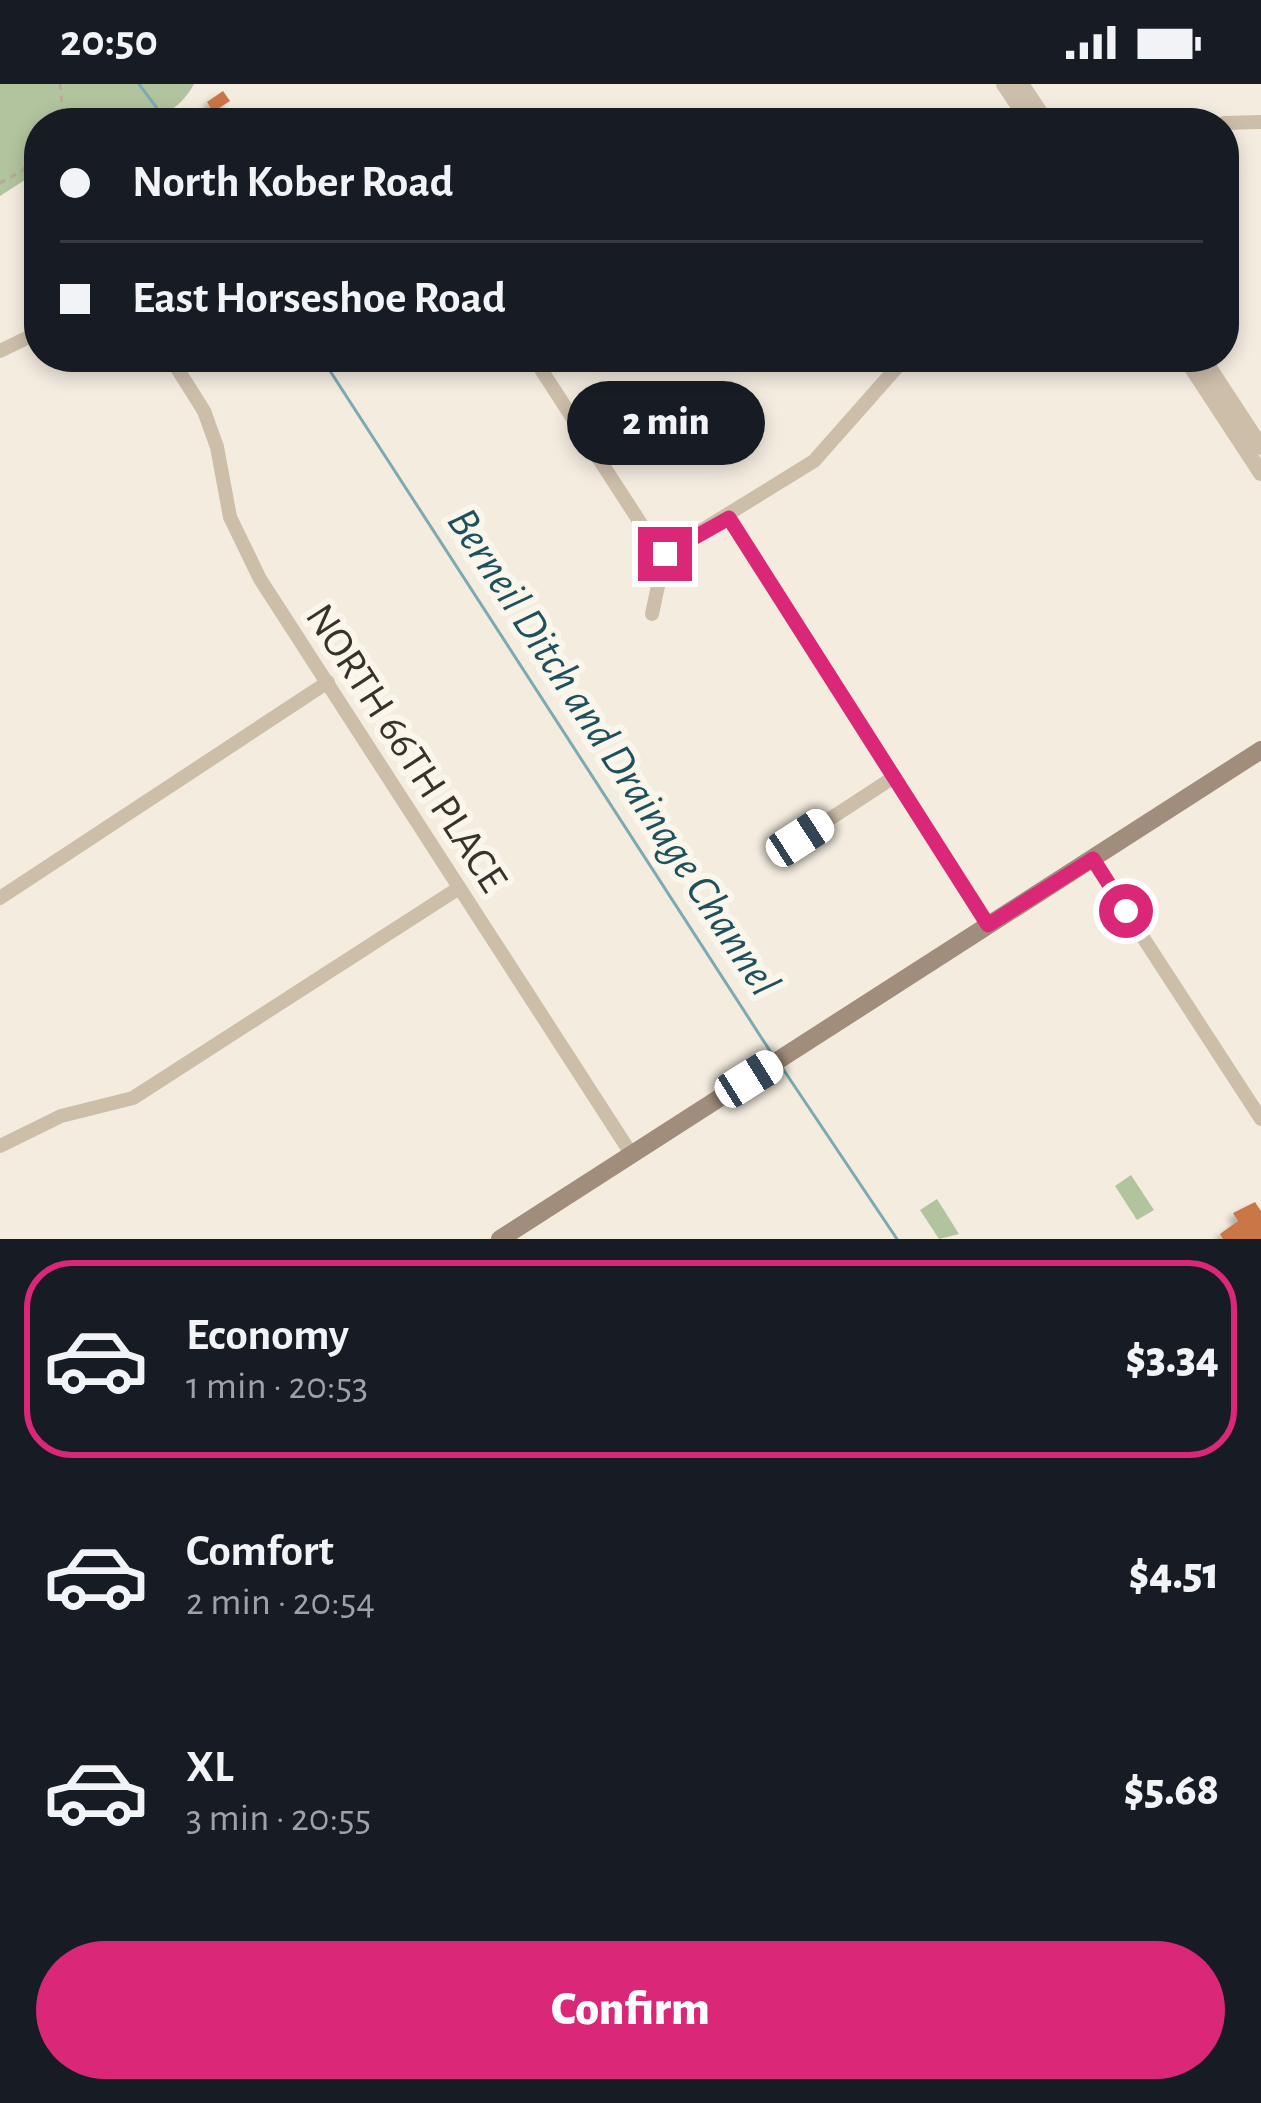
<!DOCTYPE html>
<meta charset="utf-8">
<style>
:root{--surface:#171b24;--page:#20242c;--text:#f1f3f6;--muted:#9ea1a6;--line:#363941;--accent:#db2777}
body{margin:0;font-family:"Alegreya Sans",sans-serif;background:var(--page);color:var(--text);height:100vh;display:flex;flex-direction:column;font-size:45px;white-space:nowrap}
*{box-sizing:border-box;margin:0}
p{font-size:39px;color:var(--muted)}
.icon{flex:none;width:66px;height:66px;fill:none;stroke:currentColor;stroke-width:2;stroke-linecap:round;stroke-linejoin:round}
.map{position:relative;height:1155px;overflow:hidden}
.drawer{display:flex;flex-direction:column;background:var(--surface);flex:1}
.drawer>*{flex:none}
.hud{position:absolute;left:24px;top:24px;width:1215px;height:264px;border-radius:48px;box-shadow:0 6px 18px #0003;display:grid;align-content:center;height:264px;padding:0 36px;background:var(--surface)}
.end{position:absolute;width:54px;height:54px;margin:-27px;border:15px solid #db2777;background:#fff;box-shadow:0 0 0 6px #fff}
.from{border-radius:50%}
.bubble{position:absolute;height:84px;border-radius:42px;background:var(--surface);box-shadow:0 6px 18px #0003;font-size:39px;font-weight:800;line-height:84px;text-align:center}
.car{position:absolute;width:36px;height:72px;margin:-36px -18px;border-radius:15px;box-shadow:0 0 9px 3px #0007;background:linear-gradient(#fff 24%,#345 0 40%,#fff 0 76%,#345 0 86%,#fff 0)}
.hud b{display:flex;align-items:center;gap:42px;height:114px;font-size:45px}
.hud b+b{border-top:3px solid var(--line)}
.hud i{width:30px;height:30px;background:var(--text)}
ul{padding:21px 0 0;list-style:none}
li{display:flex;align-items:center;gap:36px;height:198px;margin:0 24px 18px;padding:0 12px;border:6px solid transparent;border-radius:48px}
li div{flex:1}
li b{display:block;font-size:45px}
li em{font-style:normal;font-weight:800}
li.selected{border-color:var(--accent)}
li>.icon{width:108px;height:108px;stroke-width:1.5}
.action{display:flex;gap:24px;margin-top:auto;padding:24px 36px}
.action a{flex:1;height:138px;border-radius:72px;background:var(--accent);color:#fff;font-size:48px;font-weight:800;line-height:138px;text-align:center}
.status{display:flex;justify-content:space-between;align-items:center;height:84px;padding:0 60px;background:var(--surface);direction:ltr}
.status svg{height:33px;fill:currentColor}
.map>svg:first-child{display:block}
.green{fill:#b2c49e}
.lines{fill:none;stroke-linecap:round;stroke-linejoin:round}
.stream{stroke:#7ca9b2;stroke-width:3}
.building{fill:#ca7647;filter:url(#shadow)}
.path{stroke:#b9a894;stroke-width:3;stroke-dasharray:6 6;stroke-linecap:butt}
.minor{stroke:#cdbeaa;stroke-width:14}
.tertiary{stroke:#cdbeaa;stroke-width:16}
.secondary{stroke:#a08d7b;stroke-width:18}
.route{stroke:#db2777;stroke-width:15}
.labels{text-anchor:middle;stroke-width:12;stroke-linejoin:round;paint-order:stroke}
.street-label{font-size:42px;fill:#3a312a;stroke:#fbf6ec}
.water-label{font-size:45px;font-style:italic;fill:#1d515d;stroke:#fbf6ec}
</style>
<div class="status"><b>20:50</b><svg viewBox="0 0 49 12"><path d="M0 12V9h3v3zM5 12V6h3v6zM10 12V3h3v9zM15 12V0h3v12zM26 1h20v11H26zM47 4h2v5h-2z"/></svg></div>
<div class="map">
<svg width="1261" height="1155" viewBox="0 0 1261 1155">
<defs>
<filter id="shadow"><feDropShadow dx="-5.5" dy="5.5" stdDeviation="3" flood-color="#0004"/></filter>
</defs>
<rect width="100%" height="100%" fill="#f4ecdf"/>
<!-- green -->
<g class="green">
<path d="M0,0H194C164,56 95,39 39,39V87L0,112Z"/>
<polygon points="1131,1091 1154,1126 1137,1136 1115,1102"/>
<polygon points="937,1115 959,1150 939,1155 920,1126"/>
</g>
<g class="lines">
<!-- stream -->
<g class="stream">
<polyline points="139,0 168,39"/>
<polyline points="321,273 772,970"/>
<polyline points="781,982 897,1155"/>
</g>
</g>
<!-- building -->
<g class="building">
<polygon points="223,7 230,17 213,28 207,18"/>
<polygon points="1255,1118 1261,1127 1261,1155 1223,1155 1220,1150 1238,1137 1233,1129"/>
</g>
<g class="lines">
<!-- path -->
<g class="path">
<polyline points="60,0 64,39"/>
<polyline points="0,99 22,87 39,64"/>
</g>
<!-- minor -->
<g class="minor">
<polyline points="1224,39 1261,38"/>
<polyline points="0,267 39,248"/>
<polyline points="170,273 204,327 217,363 230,433 260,495 632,1071"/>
<polyline points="533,273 656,463 665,469"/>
<polyline points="729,434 989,841"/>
<polyline points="665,469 814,377 906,273"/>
<polyline points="652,530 665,469"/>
<polyline points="790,761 894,693"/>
<polyline points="1092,775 1261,1035"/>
<polyline points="0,814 328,598"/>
<polyline points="0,1062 61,1032 133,1014 459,804"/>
</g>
<!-- tertiary -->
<g class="tertiary">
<polyline points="1004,0 1030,39"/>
<polyline points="1021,0 1047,39"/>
<polyline points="1185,273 1261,389"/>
<polyline points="1202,273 1261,363"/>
</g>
<!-- secondary -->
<polyline class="secondary" points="500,1155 1261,666"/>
</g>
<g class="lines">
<!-- route -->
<polyline class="route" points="665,470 729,434 988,841 1093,775 1126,827"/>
</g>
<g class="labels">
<!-- street labels -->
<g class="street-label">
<text transform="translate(408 663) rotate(57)" y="15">NORTH 66TH PLACE</text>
</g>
<!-- water labels -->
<g class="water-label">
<text transform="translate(615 667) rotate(57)" y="16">Berneil Ditch and Drainage Channel</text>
</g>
</g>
</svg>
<i class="end from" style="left:1126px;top:827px"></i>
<i class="end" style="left:665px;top:470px"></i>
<div class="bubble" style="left:567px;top:297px;width:198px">2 min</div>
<i class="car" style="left:800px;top:754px;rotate:57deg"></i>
<i class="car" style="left:749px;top:995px;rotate:58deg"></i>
<div class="hud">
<b><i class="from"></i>North Kober Road</b>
<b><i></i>East Horseshoe Road</b>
</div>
</div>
<section class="drawer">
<ul>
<li class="selected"><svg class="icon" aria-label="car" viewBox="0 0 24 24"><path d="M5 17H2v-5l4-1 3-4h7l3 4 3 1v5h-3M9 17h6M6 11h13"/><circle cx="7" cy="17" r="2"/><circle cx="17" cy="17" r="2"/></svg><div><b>Economy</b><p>1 min · 20:53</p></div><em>$3.34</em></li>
<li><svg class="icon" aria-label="car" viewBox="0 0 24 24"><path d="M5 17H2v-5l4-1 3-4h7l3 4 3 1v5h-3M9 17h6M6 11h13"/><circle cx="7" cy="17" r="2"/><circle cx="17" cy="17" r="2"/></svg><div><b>Comfort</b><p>2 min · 20:54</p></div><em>$4.51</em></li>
<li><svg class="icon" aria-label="car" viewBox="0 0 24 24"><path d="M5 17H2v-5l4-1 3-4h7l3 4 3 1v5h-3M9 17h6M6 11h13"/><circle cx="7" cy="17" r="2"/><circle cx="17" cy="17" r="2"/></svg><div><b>XL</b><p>3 min · 20:55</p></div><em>$5.68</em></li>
</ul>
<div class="action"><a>Confirm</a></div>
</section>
